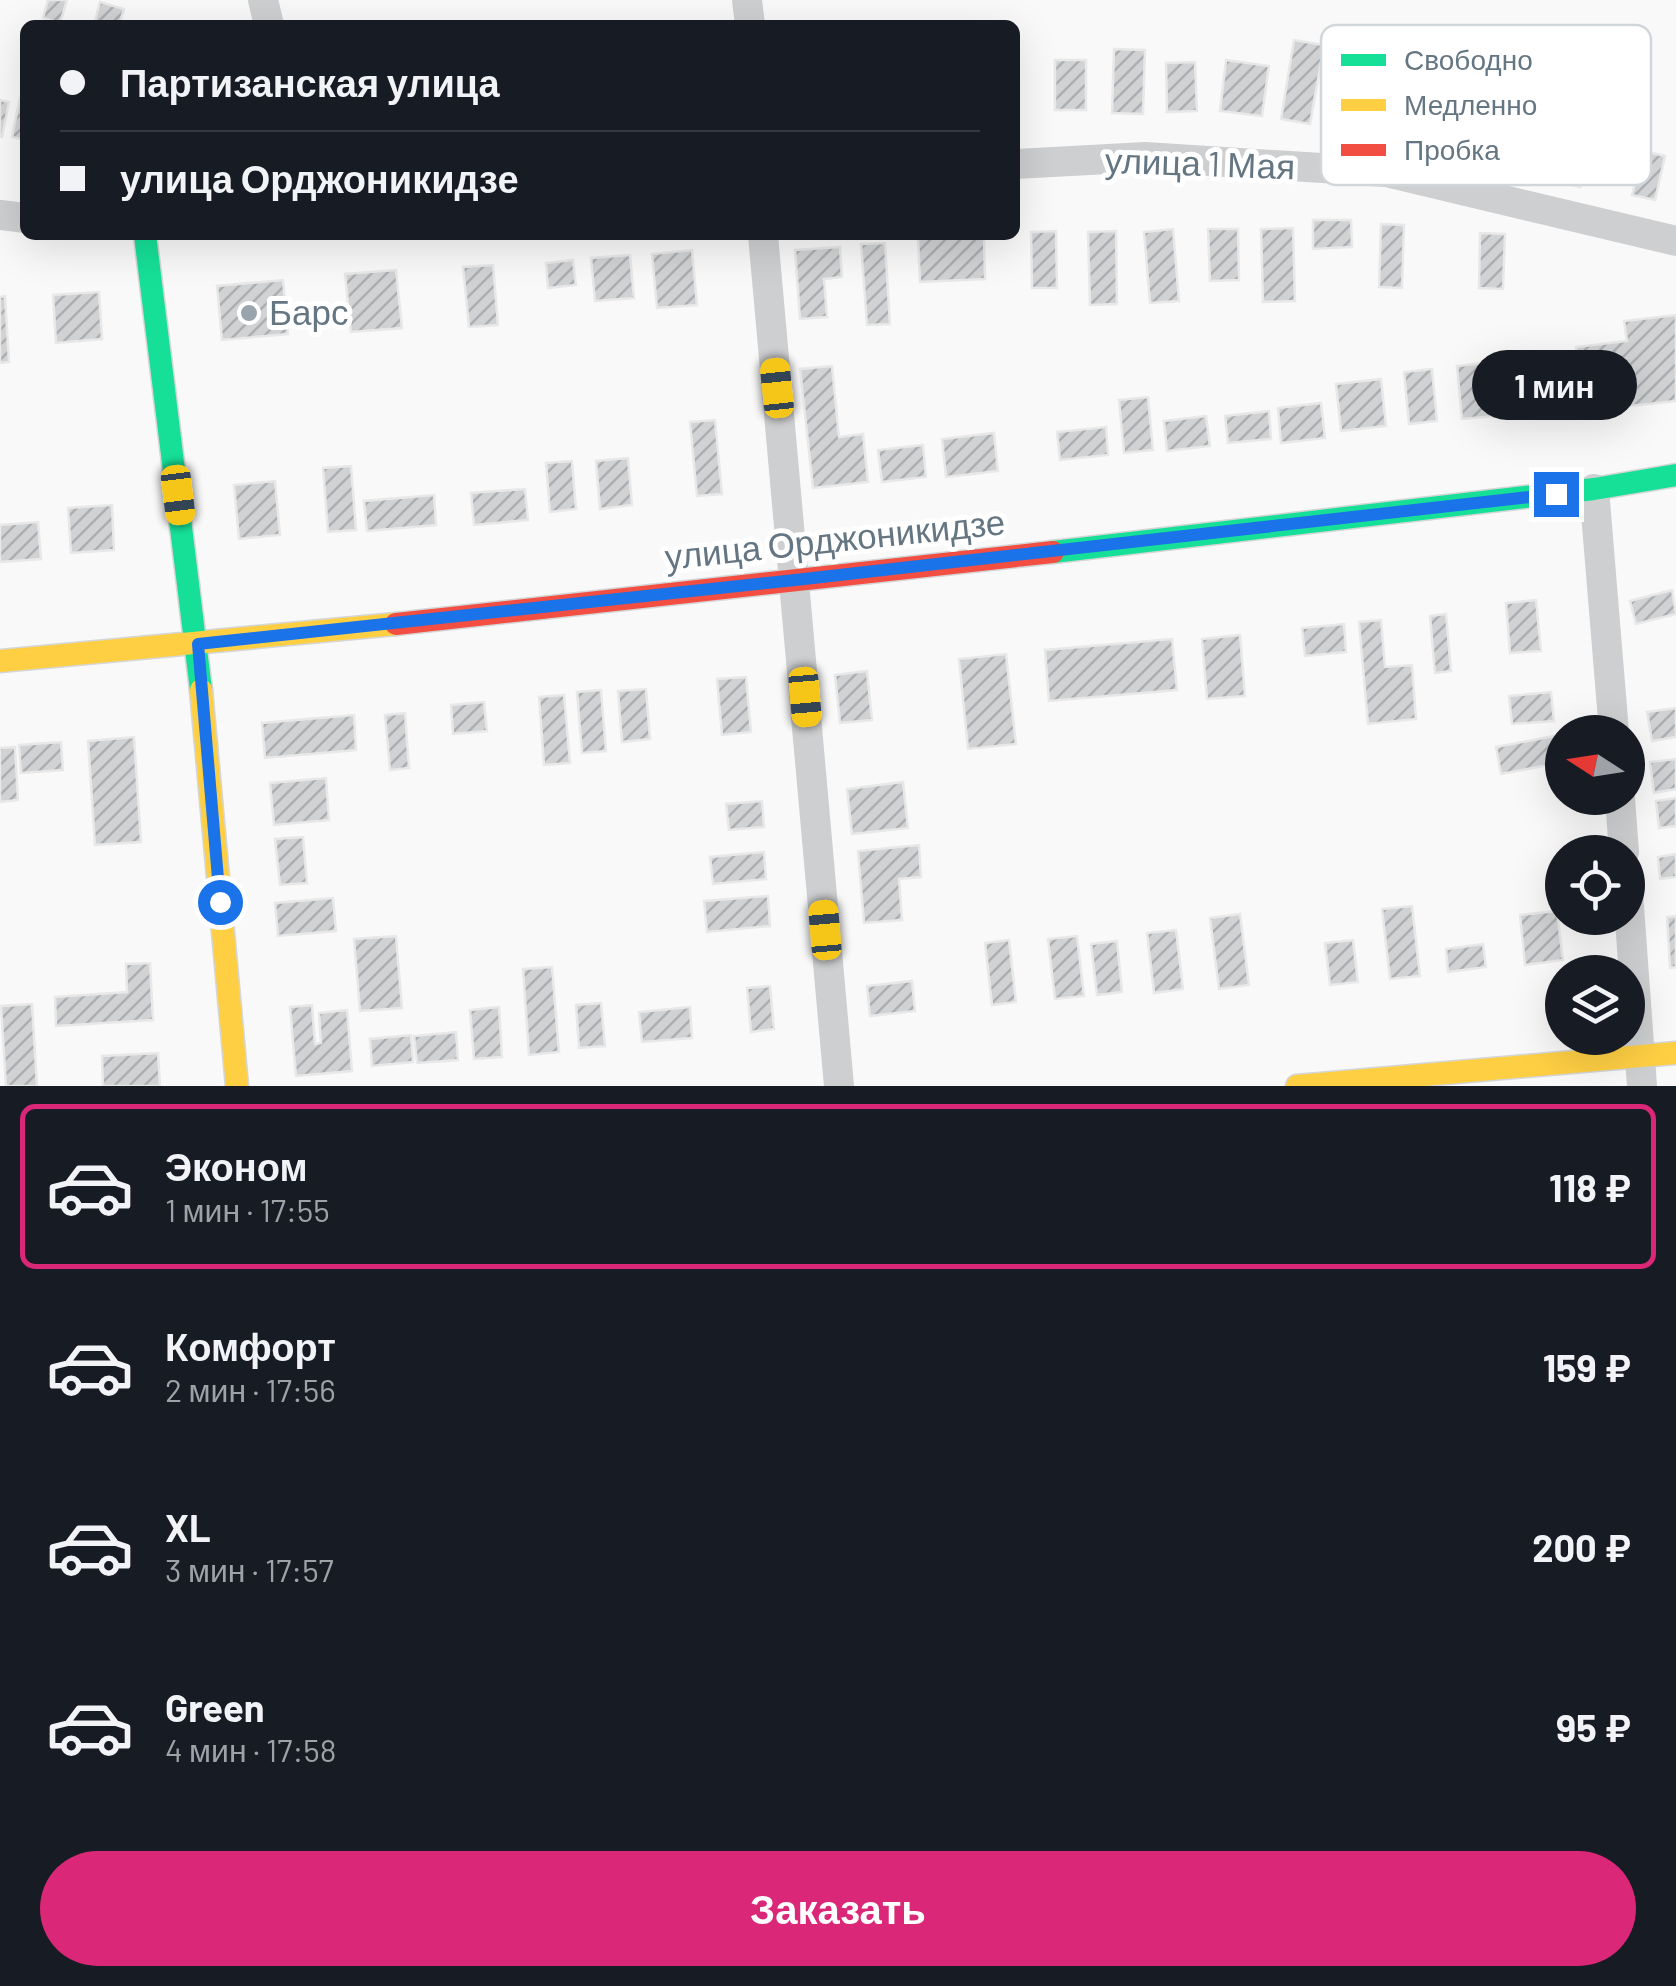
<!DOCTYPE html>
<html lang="ru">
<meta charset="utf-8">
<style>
:root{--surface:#171b24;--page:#242831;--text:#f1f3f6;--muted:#9ea1a6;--line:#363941;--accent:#db2777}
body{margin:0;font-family:Barlow,sans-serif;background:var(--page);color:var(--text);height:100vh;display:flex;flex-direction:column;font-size:38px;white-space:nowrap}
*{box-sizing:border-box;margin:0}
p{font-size:32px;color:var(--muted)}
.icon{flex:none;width:55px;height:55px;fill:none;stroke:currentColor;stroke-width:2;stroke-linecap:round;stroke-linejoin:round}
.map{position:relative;height:1086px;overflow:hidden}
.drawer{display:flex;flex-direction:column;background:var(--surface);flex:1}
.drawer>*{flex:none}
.guide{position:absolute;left:20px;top:20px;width:1000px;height:220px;border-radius:15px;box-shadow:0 10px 40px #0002;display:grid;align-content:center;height:220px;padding:0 40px;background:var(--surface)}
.needle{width:65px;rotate:282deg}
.buttons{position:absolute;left:1545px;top:715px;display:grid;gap:20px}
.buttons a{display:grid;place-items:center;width:100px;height:100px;border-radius:50%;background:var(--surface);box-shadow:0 10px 40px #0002;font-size:50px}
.end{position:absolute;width:45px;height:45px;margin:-22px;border:12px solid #1a73e8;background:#fff;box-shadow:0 0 0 5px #fff}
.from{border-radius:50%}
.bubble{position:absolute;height:70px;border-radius:35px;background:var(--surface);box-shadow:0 10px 40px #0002;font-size:32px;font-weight:700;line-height:70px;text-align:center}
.car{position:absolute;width:30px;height:60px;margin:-30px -15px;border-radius:12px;box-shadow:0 0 8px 2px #0007;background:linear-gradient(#f5c518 24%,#345 0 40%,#f5c518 0 76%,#345 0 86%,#f5c518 0)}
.guide b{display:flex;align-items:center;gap:35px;height:95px;font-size:38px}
.guide b+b{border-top:2px solid var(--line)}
.guide i{width:25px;height:25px;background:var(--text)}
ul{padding:18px 0 0;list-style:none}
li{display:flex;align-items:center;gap:30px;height:165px;margin:0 20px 15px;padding:0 20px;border:5px solid transparent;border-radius:15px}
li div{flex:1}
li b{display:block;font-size:38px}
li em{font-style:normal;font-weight:700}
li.active{border-color:var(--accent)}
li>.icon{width:90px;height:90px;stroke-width:1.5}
.action{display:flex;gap:20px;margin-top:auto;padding:20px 40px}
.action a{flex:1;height:115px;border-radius:60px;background:var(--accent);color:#fff;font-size:40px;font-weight:700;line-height:115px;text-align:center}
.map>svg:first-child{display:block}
.building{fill:url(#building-hatch);stroke:#e8e8e8;stroke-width:2.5}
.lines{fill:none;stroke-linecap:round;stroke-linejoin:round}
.fast-casing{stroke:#d5d6d7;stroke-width:25}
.slow-casing{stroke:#d5d6d7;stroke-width:25}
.jam-casing{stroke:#d5d6d7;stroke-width:25}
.street{stroke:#cecfd0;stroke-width:30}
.fast{stroke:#16e098;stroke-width:22}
.slow{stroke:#ffcf43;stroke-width:22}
.jam{stroke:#f24e42;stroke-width:22}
.route{stroke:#1a73e8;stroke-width:12}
.poi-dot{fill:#99a4ac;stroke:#fff;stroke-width:4}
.labels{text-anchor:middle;stroke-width:10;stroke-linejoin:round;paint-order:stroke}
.street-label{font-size:35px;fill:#657683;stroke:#fff}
.poi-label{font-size:35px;fill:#657683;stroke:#fff;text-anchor:start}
.key{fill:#fff;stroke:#d1d6da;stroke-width:2.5}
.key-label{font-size:28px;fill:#657683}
</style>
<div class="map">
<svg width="1676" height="1086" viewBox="0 0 1676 1086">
<defs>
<pattern id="building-hatch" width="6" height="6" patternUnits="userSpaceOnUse" patternTransform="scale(2.5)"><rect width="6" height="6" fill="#d0d2d3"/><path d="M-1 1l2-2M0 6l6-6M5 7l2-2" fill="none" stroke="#acafb1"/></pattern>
</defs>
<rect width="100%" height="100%" fill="#f9f9f9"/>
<!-- building -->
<g class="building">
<polygon points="48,0 67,0 60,23 43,18"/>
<polygon points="100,2 124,9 119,25 94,25"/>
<polygon points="1294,40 1324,45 1310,124 1281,119"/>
<polygon points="1114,49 1145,50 1143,114 1112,113"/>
<rect x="1055" y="60" width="31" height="50"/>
<polygon points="1226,60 1269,66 1262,116 1220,111"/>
<polygon points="1195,62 1197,111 1167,112 1166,63"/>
<polygon points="20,98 25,99 25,140 12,137"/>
<polygon points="0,100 9,102 2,137 0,136"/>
<polygon points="1572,126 1593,131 1580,187 1531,175 1539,143 1567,150"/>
<polygon points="1643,151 1665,156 1655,200 1632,195"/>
<polygon points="1313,220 1351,220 1352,247 1313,249"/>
<polygon points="1381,224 1404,225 1402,288 1379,287"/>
<polygon points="1293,228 1295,301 1263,302 1261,229"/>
<polygon points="1173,229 1179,301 1150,303 1144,232"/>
<polygon points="1208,229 1238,229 1239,280 1210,281"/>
<polygon points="1056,231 1057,288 1032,288 1031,232"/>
<polygon points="1116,231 1117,304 1090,305 1088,232"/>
<polygon points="1480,233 1505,234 1503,289 1479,288"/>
<polygon points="984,236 985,279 920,282 918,238"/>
<polygon points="885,243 890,324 867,325 861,244"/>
<polygon points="840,247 842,277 824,279 827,317 800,319 795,250"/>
<polygon points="692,250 697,305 657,308 652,254"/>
<polygon points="630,255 634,298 595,301 591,258"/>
<polygon points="573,260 576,285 548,288 546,263"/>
<polygon points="493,265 498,325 469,327 463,267"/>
<polygon points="396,270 402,328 351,332 345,274"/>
<polygon points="283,280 288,334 222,340 217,286"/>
<polygon points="99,292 102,339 56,343 53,295"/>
<polygon points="5,296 9,362 0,363 0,297"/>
<polygon points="1676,315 1676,401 1583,411 1576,347 1627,341 1624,321"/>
<polygon points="1501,361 1506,415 1462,419 1457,366"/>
<polygon points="832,366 839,437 863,434 868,482 813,488 800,369"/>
<polygon points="1432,369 1437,421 1409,424 1404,372"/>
<polygon points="1381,379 1386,426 1341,431 1336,384"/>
<polygon points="1148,397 1153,450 1124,453 1119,400"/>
<polygon points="1321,403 1325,438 1281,443 1278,408"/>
<polygon points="1269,411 1271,439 1228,443 1225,416"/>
<polygon points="1206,416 1210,446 1167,451 1164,421"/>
<polygon points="715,420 722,494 697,496 690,422"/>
<polygon points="1106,427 1108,455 1060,460 1057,432"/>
<polygon points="994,433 998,471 946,477 942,439"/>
<polygon points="923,445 926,477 882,482 878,450"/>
<polygon points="628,458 632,505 600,509 596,461"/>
<polygon points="572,461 576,509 550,512 546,463"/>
<polygon points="351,466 356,530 328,532 323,468"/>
<polygon points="275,481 280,535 239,539 234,485"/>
<polygon points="525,489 528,520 474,525 471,493"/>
<polygon points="434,495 436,525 367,531 364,501"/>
<polygon points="112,505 114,550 71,553 68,508"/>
<polygon points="38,522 41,559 0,562 0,525"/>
<polygon points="1672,590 1676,614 1636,624 1630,601"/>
<polygon points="1536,600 1541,651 1510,653 1506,603"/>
<polygon points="1446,614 1451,671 1435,673 1430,616"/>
<polygon points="1381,620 1385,667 1412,665 1416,719 1368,724 1359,622"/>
<polygon points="1344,624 1346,652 1305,656 1302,628"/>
<polygon points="1240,635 1245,696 1207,699 1202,639"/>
<polygon points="1172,639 1177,690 1049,701 1045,650"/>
<polygon points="1006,654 1016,744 968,749 959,659"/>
<polygon points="867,671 872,720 840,723 835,675"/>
<polygon points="746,677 751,732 722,735 717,679"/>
<polygon points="646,689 650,739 622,742 618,691"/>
<polygon points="601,690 606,751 582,753 577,692"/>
<polygon points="1551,692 1554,721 1512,724 1509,696"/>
<polygon points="564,695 570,763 544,765 539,697"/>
<polygon points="484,702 487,731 453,734 451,705"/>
<polygon points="1676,708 1676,737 1652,741 1647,712"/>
<polygon points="405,713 409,768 390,770 385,715"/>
<polygon points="354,715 356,750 265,758 262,723"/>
<polygon points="1554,736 1559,763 1501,774 1496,747"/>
<polygon points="134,737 141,842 95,845 88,741"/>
<polygon points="61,742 63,770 21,773 19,745"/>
<polygon points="15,747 18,800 0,802 0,748"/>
<polygon points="1676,759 1676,789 1654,793 1650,762"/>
<polygon points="326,778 329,820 274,825 270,783"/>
<polygon points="903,782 908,828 852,834 847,789"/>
<polygon points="1676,798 1676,826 1659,828 1656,801"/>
<polygon points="762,801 764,827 729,830 726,804"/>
<polygon points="303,837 307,883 280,885 275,839"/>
<polygon points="919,845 921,877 899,879 902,920 864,923 858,851"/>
<polygon points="764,852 766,879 713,884 710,857"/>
<polygon points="1676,854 1676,877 1660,879 1658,857"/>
<polygon points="768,896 770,926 707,932 704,901"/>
<polygon points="333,898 336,931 278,936 275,903"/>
<polygon points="1412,906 1420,976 1390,979 1382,909"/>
<polygon points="1557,911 1563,960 1525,965 1520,915"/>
<polygon points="1240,914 1249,985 1219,989 1210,918"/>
<polygon points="1676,916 1676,967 1670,968 1667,917"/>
<polygon points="1176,930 1183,989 1154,993 1147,933"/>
<polygon points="396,936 402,1008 360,1011 354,939"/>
<polygon points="1077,936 1084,996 1055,999 1048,939"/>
<polygon points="1009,940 1016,1002 992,1005 985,943"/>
<polygon points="1353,940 1358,982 1330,985 1325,943"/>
<polygon points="1117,941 1122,992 1097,995 1091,944"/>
<polygon points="1483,944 1486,967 1448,972 1446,949"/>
<polygon points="150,963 153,1020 56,1026 55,997 127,992 126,964"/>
<polygon points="552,967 559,1052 529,1055 523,969"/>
<polygon points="912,981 915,1011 870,1016 867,986"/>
<polygon points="770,986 774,1029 751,1032 747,988"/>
<polygon points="601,1003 605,1046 579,1048 576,1005"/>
<polygon points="32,1004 37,1086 6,1086 1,1006"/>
<polygon points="312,1005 315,1044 321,1043 319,1013 347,1010 352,1071 296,1076 290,1007"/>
<polygon points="499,1007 502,1057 474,1059 470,1010"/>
<polygon points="690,1007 692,1038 642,1042 639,1012"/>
<polygon points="456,1032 458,1060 417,1063 414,1036"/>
<polygon points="411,1035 413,1062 372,1066 370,1039"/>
<polygon points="158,1053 160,1086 103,1086 102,1056"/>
</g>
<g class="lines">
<!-- fast casing -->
<g class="fast-casing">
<g id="fast">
<polyline points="145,235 201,690"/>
<polyline points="1053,552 1594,489 1676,475"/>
</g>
</g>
<!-- slow casing -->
<g class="slow-casing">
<g id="slow">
<polyline points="0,661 396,624"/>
<polyline points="201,690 237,1086"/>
<polyline points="1297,1086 1676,1053"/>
</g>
</g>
<!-- jam casing -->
<g class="jam-casing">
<polyline id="jam" points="396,624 1053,552"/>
</g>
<!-- street -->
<g class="street">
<polyline points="263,0 269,25"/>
<polyline points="747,0 750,25"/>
<polyline points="1015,164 1145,157 1386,172 1676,241"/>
<polyline points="0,215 25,218"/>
<polyline points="763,235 839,1086"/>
<polyline points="1594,489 1614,732"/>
<polyline points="1620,798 1624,852"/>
<polyline points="1628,893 1642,1086"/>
</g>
<!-- fast -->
<use href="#fast" class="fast"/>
<!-- slow -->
<use href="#slow" class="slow"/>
<!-- jam -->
<use href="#jam" class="jam"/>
</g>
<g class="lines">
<!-- route -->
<polyline class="route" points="220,902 198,644 795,580 1556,494"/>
</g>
<!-- markers -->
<circle class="poi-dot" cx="249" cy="313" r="10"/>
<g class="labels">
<!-- street labels -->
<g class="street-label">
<text transform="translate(1200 164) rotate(2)" y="12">улица 1 Мая</text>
<text transform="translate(835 540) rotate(-6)" y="12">улица Орджоникидзе</text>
</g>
<!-- poi labels -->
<g class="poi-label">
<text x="269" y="325">Барс</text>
</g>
</g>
<!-- legend -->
<rect x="1321" y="25" width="330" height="160" rx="15" class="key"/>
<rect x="1341" y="54" width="45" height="12" fill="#16e098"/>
<rect x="1341" y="99" width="45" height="12" fill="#ffcf43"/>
<rect x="1341" y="144" width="45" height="12" fill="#f24e42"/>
<g class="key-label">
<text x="1404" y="70">Свободно</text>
<text x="1404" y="115">Медленно</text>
<text x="1404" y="160">Пробка</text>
</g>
</svg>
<div class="buttons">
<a><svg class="needle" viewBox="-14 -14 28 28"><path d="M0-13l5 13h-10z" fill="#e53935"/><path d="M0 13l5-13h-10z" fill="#9ea1a6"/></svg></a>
<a><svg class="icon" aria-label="locate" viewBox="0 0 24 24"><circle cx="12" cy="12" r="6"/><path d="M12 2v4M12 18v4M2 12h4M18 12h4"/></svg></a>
<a><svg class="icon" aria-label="layers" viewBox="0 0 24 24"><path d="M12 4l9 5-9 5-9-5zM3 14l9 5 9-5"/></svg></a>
</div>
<i class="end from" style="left:220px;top:902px"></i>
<i class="end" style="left:1556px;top:494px"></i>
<div class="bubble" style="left:1472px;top:350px;width:165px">1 мин</div>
<i class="car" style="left:777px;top:388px;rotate:354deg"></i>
<i class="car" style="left:178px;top:495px;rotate:173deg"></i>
<i class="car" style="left:805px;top:697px;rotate:175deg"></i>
<i class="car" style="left:825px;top:930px;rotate:355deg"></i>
<div class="guide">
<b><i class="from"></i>Партизанская улица</b>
<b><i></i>улица Орджоникидзе</b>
</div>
</div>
<section class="drawer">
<ul>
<li class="active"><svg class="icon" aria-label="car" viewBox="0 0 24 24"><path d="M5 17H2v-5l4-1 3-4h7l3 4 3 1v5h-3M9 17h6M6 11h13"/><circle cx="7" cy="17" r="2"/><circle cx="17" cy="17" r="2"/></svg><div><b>Эконом</b><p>1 мин · 17:55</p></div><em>118 ₽</em></li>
<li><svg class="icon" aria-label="car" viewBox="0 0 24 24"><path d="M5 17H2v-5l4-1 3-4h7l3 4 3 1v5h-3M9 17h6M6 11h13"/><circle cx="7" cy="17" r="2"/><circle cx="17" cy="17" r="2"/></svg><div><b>Комфорт</b><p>2 мин · 17:56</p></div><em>159 ₽</em></li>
<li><svg class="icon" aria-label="car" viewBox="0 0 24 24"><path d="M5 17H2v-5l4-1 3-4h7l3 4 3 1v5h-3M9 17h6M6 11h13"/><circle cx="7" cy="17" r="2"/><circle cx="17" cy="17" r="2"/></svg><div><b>XL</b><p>3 мин · 17:57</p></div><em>200 ₽</em></li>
<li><svg class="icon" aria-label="car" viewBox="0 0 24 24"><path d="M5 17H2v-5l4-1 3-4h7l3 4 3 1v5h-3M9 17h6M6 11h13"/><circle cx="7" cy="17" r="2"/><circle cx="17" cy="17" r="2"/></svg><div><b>Green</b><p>4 мин · 17:58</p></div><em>95 ₽</em></li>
</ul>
<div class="action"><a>Заказать</a></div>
</section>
